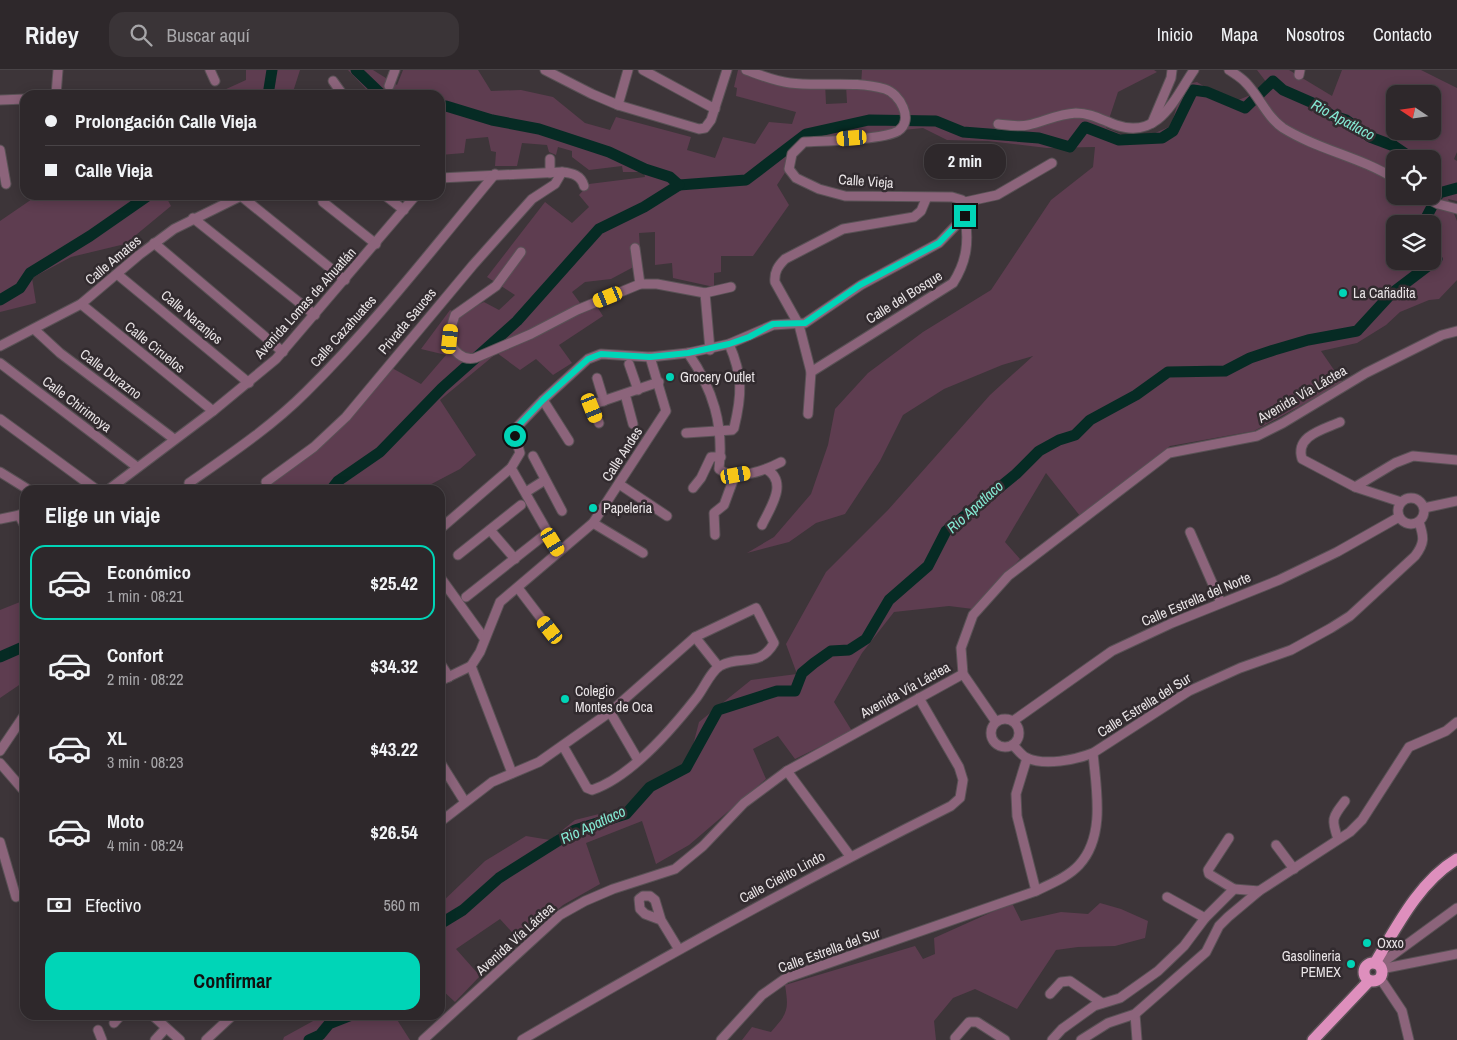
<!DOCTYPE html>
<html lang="es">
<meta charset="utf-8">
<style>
:root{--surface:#2e282b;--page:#3a3437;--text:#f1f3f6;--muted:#a7a6a9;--line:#494447;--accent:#00d5b7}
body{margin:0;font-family:"Archivo Narrow",sans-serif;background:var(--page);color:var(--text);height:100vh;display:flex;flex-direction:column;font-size:19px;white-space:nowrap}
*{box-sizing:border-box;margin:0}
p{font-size:16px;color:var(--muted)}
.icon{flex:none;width:28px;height:28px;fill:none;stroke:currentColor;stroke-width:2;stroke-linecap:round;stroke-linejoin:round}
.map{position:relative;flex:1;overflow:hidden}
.drawer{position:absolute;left:20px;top:415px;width:425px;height:535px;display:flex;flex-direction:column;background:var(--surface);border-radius:15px;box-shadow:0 2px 12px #0003,0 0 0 1px var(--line)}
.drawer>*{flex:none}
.guide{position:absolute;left:20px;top:20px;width:425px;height:110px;border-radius:15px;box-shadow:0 2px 12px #0003,0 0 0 1px var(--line);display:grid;align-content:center;height:110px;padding:0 25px;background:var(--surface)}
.needle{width:32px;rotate:283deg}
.controls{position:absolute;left:1386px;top:15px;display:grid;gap:10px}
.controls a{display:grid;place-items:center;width:55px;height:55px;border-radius:10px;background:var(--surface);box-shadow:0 2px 12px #0003,0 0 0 1px var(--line);font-size:25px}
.end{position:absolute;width:22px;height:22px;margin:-11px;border:6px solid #00d5b7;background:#111;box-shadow:0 0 0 2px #111}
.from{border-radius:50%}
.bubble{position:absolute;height:35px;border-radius:15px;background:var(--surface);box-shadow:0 2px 12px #0003,0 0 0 1px var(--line);font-size:16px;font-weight:700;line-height:35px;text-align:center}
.car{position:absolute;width:15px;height:30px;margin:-15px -8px;border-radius:6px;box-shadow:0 0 4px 1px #0007;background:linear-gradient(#f5c518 24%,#345 0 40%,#f5c518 0 76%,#345 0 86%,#f5c518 0)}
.guide b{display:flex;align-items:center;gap:18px;height:48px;font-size:19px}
.guide b+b{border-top:1px solid var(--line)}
.guide i{width:12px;height:12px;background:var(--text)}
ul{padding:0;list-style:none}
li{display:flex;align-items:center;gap:15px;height:75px;margin:0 10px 8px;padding:0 15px;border:2px solid transparent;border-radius:15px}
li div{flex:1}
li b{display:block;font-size:19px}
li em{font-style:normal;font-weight:700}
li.active{border-color:var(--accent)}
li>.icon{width:45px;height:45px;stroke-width:1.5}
h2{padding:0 25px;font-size:22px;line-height:60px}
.pay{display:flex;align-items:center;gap:12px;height:55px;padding:0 25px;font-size:19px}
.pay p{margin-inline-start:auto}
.action{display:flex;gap:10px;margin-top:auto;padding:10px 25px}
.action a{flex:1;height:58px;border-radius:15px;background:var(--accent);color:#111;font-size:20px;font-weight:700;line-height:58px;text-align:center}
header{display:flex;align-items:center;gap:30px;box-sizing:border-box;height:70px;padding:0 25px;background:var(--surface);border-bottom:1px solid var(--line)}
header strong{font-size:24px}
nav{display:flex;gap:28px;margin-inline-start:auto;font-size:18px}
.search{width:350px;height:45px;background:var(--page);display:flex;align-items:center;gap:12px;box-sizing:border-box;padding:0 18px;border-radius:15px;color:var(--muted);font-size:19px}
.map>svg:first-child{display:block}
.green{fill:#5e3d50;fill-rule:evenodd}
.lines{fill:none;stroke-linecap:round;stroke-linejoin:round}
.river{stroke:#062b24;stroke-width:11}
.minor-casing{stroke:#595155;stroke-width:11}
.major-casing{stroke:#595155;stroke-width:14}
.minor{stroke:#8c647b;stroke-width:9}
.major{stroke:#de8fbd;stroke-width:11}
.route{stroke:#00d5b7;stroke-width:6}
.poi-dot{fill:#00d5b7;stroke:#322b2f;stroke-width:2}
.labels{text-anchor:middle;stroke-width:5;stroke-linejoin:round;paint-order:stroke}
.street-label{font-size:14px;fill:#e9e4e6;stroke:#322b2f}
.poi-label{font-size:14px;fill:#e9e4e6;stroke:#322b2f;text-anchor:start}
.water-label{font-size:15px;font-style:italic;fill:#84e9d3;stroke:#322b2f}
</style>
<header>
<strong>Ridey</strong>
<div class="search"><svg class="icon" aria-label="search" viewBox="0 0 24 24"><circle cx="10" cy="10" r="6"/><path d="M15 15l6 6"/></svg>Buscar aquí</div>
<nav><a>Inicio</a><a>Mapa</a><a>Nosotros</a><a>Contacto</a></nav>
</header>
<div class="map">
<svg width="1457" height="970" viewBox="0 0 1457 970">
<rect width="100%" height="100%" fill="#3d3539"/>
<!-- green -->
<g class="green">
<polygon points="246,0 300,0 292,25 213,25 246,10"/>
<path d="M348,0H373L397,15L403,0H478L491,21L521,20L553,27L585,53L610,60L616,47L691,67L687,80L715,88L723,67L755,74L769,52L792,54L796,42L736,26L737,18L734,17L738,0H760L781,9L825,12L826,34L847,33L846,15H861L862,0H1154L1157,2L1118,22L1106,58L1137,71L1171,56L1183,15L1197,12L1231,33L1270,17L1257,0H1289L1332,26L1342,0H1421L1457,18V82L1454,89L1457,91V131L1448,129L1457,151V210L1439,229L1429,230L1400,242L1386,255L1357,273L1321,281L1343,313L1254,361L1170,376L1080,446L1046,403L1005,472L1020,489L973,539L949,536L894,542L862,583L834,632L852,661L795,689L778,666L753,679L766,709L689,775L656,794L642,751L586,773L600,814L563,835L521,872L500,849L456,879L480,906L455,932L440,918V834L485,791L526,766L550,770L575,750L627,737L655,709L689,691L699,652L751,610L797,604L786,574L826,502L888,440L990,325L1033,286L1002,295L944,319L903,345L880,391L845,444L816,453L789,472L747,483L774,467L811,424L828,375L835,339L868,303L923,262L991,220L1051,130L1093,97L1095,77L1047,78L988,71L947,70L923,58L806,70L777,115L789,135L753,186H721V202L714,203V217L673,208L672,193L655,195V162L639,163L641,193L611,209L585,212L572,222L580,233L592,229L603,246L559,275L572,293L553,305L536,289L520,300L497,283L440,330L476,385L460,399L420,420H261L289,400L392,298L421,314L446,285L421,279L450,240L459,244L484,232L499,240L515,225L487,207L545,132L572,153L589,137L579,125L589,114L645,107L644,102H623L622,96L589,100L572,87V81L558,77L556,85L549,82L547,75L522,73L517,96H495L496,82L491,81L488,67L466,69L464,83L440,85V25H364L366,19ZM1395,24H1432V61H1395ZM1395,89H1432V126H1395ZM1395,154H1432V191H1395Z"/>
<polygon points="38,125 165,125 171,136 125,174 71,187 32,208 36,233 0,242 0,151"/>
<polygon points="25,530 25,611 0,628 0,540"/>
<path d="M1012,833L1021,851L1061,842L1088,844L1100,833L1121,839L1148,851L1145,868L1115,876L1078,877L1056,880L1017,939L975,919L953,928L934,951L936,970H742L752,957L771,962C788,943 789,940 785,915L915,876L923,889L935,884L934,868Z"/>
<polygon points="324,945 394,945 410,970 283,970 284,967"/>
</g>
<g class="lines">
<!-- river -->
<g class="river">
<polyline points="356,0 382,25"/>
<polyline points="268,25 272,0"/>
<polyline points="679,115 746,110 806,64 869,50 936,51 963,62 1039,68 1070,77 1085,57 1119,70 1162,68 1173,61 1193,20 1207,22 1245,38 1273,11 1283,20 1315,34 1331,45 1346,50 1370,67 1394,76 1413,89"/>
<polyline points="1428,154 1426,148 1439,123 1457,118"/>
<polyline points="0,230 20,218 30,203 90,166 149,125"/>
<polyline points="331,420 338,411 380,382 442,318 517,251 599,159 644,137 679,115 670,107 645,99 609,82 539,59 492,50 446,36 440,36"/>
<polyline points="0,587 25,576"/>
<polyline points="440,854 463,840 499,808 575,760 626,744 650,717 686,698 718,640 777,621 795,621 802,603 814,593 831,581 849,580 866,569 889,530 928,496 946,461 1016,404 1039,381 1059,370 1075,365 1090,350 1136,325 1168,302 1225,301 1250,288 1274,280 1308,270 1357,261 1391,224 1437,189 1432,172"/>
<polyline points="309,970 320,965 329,954 352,945"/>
</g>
<!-- minor casing -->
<g class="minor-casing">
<g id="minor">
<polyline points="210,0 215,11"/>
<polyline points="545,0 592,24 618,35 699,59 705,58 711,50 727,0"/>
<polyline points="643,0 715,39"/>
<path d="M1229,0C1235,4 1242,8 1247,14C1260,28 1267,47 1283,58C1318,80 1361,87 1395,109"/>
<polyline points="1299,5 1300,0"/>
<polyline points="333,11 343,25"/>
<polyline points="389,16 395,0"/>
<polyline points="56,25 58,0"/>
<polyline points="0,30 25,29"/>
<polyline points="618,35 628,0"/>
<polyline points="1152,53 1171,8 1172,0"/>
<path d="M998,54C1007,55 1019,57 1028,55C1045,51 1058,44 1076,43C1091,43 1102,50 1116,55C1159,70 1174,29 1194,0"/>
<polyline points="0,80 6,114"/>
<polyline points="550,103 550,89"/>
<path d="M440,108L562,102C572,103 581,105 584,116"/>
<polyline points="322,125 323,132 376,174"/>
<polyline points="241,126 345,210"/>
<polyline points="1423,126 1438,134 1457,139"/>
<polyline points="387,127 404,140"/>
<polyline points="965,132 997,125 1052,93"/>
<polyline points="193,148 315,245"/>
<polyline points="154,173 283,282"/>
<polyline points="635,178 640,214"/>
<path d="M521,182L496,216L455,245C453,252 449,261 450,269C452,281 463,291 475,288L531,264L577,240L640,214H657L705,223L731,217"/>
<polyline points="117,204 249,313"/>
<polyline points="705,223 710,280"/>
<polyline points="81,234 213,341"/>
<polyline points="34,259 60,283 174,369"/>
<polyline points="0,276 81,234 139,185 174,159 243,125"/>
<path d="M688,283C713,319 724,355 719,399C735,412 766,400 781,392"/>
<polyline points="0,293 137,397"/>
<polyline points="629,294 638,320"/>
<path d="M811,302L953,213C967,191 969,172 965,146"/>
<polyline points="597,308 604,331"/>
<polyline points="625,324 633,354"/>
<polyline points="543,330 569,371"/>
<path d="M808,344L811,302L799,255L775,212C774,202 778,196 785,189L843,159L914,147L921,141L926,129"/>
<polyline points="0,349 97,420"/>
<path d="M1340,352C1322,360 1295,366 1302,389L1355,417L1401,432"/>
<polyline points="599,353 592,338 594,334 659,312"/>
<path d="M686,363L732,360L734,358C742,325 743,306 729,274"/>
<polyline points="533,386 562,441"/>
<polyline points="511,398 559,482"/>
<polyline points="0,402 29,420"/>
<polyline points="266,412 314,377 346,347 473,195 532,129 555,114 562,102"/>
<path d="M189,413C229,385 271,357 306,322C374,255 434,177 495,104"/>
<polyline points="619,414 667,446"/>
<polyline points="1355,417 1395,393 1413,386 1457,390"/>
<polyline points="693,418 701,408 711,387 721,387"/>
<polyline points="108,420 213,341 276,289 416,125"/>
<polyline points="526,422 545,410"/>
<circle cx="1411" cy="441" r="13"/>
<polyline points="1424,438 1457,431"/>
<polyline points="19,445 25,456"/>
<polyline points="0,449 25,444"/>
<polyline points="593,453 643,483"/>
<path d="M762,455C770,438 789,412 766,399"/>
<path d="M440,459L511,398L520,383L515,366L518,356L543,330L588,289L601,284L650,287L688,283L729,274L773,255L805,253L861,215L939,173L965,146L967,138L962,130L952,127L845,126L819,119L796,108L789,99L792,84L804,72C824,71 883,70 898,61C915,50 899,23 885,19C854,10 821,17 790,13C774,11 760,5 746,0"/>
<polyline points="490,460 515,489"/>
<polyline points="1190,462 1221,533"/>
<polyline points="715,465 714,443 724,435 735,405"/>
<polyline points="458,485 521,435"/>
<polyline points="440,507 484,568"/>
<polyline points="518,518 550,560"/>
<polyline points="466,527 547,463"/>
<polyline points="695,567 718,596"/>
<polyline points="440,593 449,607"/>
<polyline points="471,596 480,582 500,532 593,453 666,341 650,287"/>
<polyline points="471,596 512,703"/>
<polyline points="440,611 471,596"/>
<polyline points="610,642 638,690"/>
<circle cx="1005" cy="663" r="14"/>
<polyline points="1013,651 1112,581 1172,553 1279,510 1337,482 1399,447"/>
<polyline points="996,652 963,604 961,578 973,545 1008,506 1169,383 1257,366 1283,353 1366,303 1442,265 1457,261"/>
<path d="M1013,675C1017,679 1022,686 1027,688C1045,696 1075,690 1093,683L1189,621L1240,598L1291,580L1331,558L1350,546L1415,486C1425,473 1424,467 1419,452"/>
<polyline points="0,681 25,644"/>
<polyline points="1027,688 1016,724 1017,746 1036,821"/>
<polyline points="440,692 465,732"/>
<polyline points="0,693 25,722"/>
<polyline points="787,701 850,786"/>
<path d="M440,752L492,712L539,692L610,642L695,567L756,538L774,573C759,599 740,584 720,596C711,601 704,618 697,627C672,659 631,707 592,720L587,718L563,676"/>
<polyline points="1229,768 1208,800 1209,804 1234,819"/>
<path d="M1338,769C1331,749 1332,748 1345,731"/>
<polyline points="0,772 16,827"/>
<polyline points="1276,775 1294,799"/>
<polyline points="1167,827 1205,848"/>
<polyline points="661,850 645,844 640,839 639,829 643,826 650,826 655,830 661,850 678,878"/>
<polyline points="1379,895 1457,838"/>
<polyline points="1381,899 1457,884"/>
<polyline points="1380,908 1402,941 1409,970"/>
<polyline points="1050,924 1061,912 1070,911 1102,933"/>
<polyline points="1135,944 1137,970"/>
<polyline points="152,945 180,970"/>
<polyline points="114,953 121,945"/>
<polyline points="98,960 102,970"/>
<polyline points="955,968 969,952 977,952 1005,970"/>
<polyline points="155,970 166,958"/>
<polyline points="206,970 233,945"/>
<polyline points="423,970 560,845 585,831 613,819 675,799 703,776 744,733 787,701 963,604"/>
<path d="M522,970C663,887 805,809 951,736L960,728L963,710L959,697L919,628"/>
<path d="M721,970L762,925L786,908L1036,821C1050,814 1068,807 1079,795C1106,766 1096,718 1093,683"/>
<polyline points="1052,970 1062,959 1094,936 1120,928 1158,901 1184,876 1205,848 1234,819 1259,821"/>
<polyline points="1081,970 1108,953 1135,944 1206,882 1219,856 1228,847 1259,821 1350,762 1362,750 1409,677 1446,661 1457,652"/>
</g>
</g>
<!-- major casing -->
<g class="major-casing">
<g id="major">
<circle cx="1373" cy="902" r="9"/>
<path d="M1375,893C1397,856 1419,812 1457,789"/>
<polyline points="1313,970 1369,911"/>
</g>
</g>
<!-- minor -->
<use href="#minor" class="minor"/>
<!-- major -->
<use href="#major" class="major"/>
</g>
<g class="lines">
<!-- route -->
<polyline class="route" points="515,366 518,356 543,330 588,289 601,284 650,287 688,283 729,274 749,267 773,254 805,253 860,215 939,173 965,146"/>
</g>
<!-- markers -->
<g class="poi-dot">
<circle cx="1343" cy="223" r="5"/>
<circle cx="670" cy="307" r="5"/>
<circle cx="593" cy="438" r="5"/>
<circle cx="565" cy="629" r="5"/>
<circle cx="1367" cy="873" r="5"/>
<circle cx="1351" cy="894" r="5"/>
</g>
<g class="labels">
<!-- street labels -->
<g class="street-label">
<text transform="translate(866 111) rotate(4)" y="5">Calle Vieja</text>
<text transform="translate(113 190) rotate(-40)" y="5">Calle Amates</text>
<text transform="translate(904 227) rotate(-32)" y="5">Calle del Bosque</text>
<text transform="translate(305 233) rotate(-48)" y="5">Avenida Lomas de Ahuatlán</text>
<text transform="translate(192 247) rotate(40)" y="5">Calle Naranjos</text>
<text transform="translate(407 251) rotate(-50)" y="5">Privada Sauces</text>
<text transform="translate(343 261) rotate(-48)" y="5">Calle Cazahuates</text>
<text transform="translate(155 277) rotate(39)" y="5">Calle Ciruelos</text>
<text transform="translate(111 304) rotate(37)" y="5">Calle Durazno</text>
<text transform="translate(1302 324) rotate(-30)" y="5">Avenida Vía Láctea</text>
<text transform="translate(77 334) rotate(37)" y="5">Calle Chirimoya</text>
<text transform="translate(622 384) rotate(-57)" y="5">Calle Andes</text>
<text transform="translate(1196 529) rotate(-23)" y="5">Calle Estrella del Norte</text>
<text transform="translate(905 620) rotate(-29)" y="5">Avenida Vía Láctea</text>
<text transform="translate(1144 635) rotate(-32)" y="5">Calle Estrella del Sur</text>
<text transform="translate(782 807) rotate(-28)" y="5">Calle Cielito Lindo</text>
<text transform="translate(515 869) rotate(-42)" y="5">Avenida Vía Láctea</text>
<text transform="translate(829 880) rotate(-20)" y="5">Calle Estrella del Sur</text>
</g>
<!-- poi labels -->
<g class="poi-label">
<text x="1353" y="228">La Cañadita</text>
<text x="680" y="312">Grocery Outlet</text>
<text x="603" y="443">Papeleria</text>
<text x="575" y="626">Colegio<tspan x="575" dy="16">Montes de Oca</tspan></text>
<text x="1377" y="878">Oxxo</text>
<text x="1341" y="891" text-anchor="end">Gasolineria<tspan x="1341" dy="16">PEMEX</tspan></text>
</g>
<!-- water labels -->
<g class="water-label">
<text transform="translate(1343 50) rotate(28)" y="5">Rio Apatlaco</text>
<text transform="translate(975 437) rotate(-42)" y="5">Rio Apatlaco</text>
<text transform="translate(593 755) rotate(-25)" y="5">Rio Apatlaco</text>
</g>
</g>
</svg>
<div class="controls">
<a><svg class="needle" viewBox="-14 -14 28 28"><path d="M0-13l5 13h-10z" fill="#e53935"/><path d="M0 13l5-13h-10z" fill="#a7a6a9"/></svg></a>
<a><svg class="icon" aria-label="locate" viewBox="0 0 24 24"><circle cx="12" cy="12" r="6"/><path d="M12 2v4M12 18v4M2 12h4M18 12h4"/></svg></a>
<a><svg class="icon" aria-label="layers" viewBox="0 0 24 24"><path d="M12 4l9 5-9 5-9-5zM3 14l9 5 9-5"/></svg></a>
</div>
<i class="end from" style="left:515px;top:366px"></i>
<i class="end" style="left:965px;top:146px"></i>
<div class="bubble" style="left:924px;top:74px;width:82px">2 min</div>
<i class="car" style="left:852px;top:68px;rotate:265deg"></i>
<i class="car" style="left:608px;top:227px;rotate:248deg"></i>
<i class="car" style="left:450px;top:269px;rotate:6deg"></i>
<i class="car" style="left:592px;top:338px;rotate:158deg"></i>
<i class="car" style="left:736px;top:405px;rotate:80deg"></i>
<i class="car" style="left:553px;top:472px;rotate:149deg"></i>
<i class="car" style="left:550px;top:560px;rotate:322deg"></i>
<div class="guide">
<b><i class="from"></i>Prolongación Calle Vieja</b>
<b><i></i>Calle Vieja</b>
</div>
<section class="drawer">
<h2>Elige un viaje</h2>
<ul>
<li class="active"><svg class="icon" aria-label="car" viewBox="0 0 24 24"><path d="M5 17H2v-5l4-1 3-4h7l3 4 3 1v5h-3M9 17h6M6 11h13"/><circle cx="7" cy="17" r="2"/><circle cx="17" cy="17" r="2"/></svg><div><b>Económico</b><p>1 min · 08:21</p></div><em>$25.42</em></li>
<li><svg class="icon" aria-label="car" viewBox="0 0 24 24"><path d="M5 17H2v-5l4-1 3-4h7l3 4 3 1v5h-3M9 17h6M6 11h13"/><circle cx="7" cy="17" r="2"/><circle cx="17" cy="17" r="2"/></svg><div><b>Confort</b><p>2 min · 08:22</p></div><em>$34.32</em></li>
<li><svg class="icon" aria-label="car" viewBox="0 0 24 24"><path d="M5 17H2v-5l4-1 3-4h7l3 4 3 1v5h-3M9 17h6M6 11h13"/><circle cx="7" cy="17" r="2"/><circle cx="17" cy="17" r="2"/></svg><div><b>XL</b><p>3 min · 08:23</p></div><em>$43.22</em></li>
<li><svg class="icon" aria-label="car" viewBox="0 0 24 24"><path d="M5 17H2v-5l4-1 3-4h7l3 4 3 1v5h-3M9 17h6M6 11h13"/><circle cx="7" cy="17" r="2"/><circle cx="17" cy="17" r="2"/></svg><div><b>Moto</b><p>4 min · 08:24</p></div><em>$26.54</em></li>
</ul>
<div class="pay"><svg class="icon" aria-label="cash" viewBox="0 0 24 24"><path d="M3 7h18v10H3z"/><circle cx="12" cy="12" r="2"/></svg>Efectivo<p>560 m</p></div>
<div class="action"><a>Confirmar</a></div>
</section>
</div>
